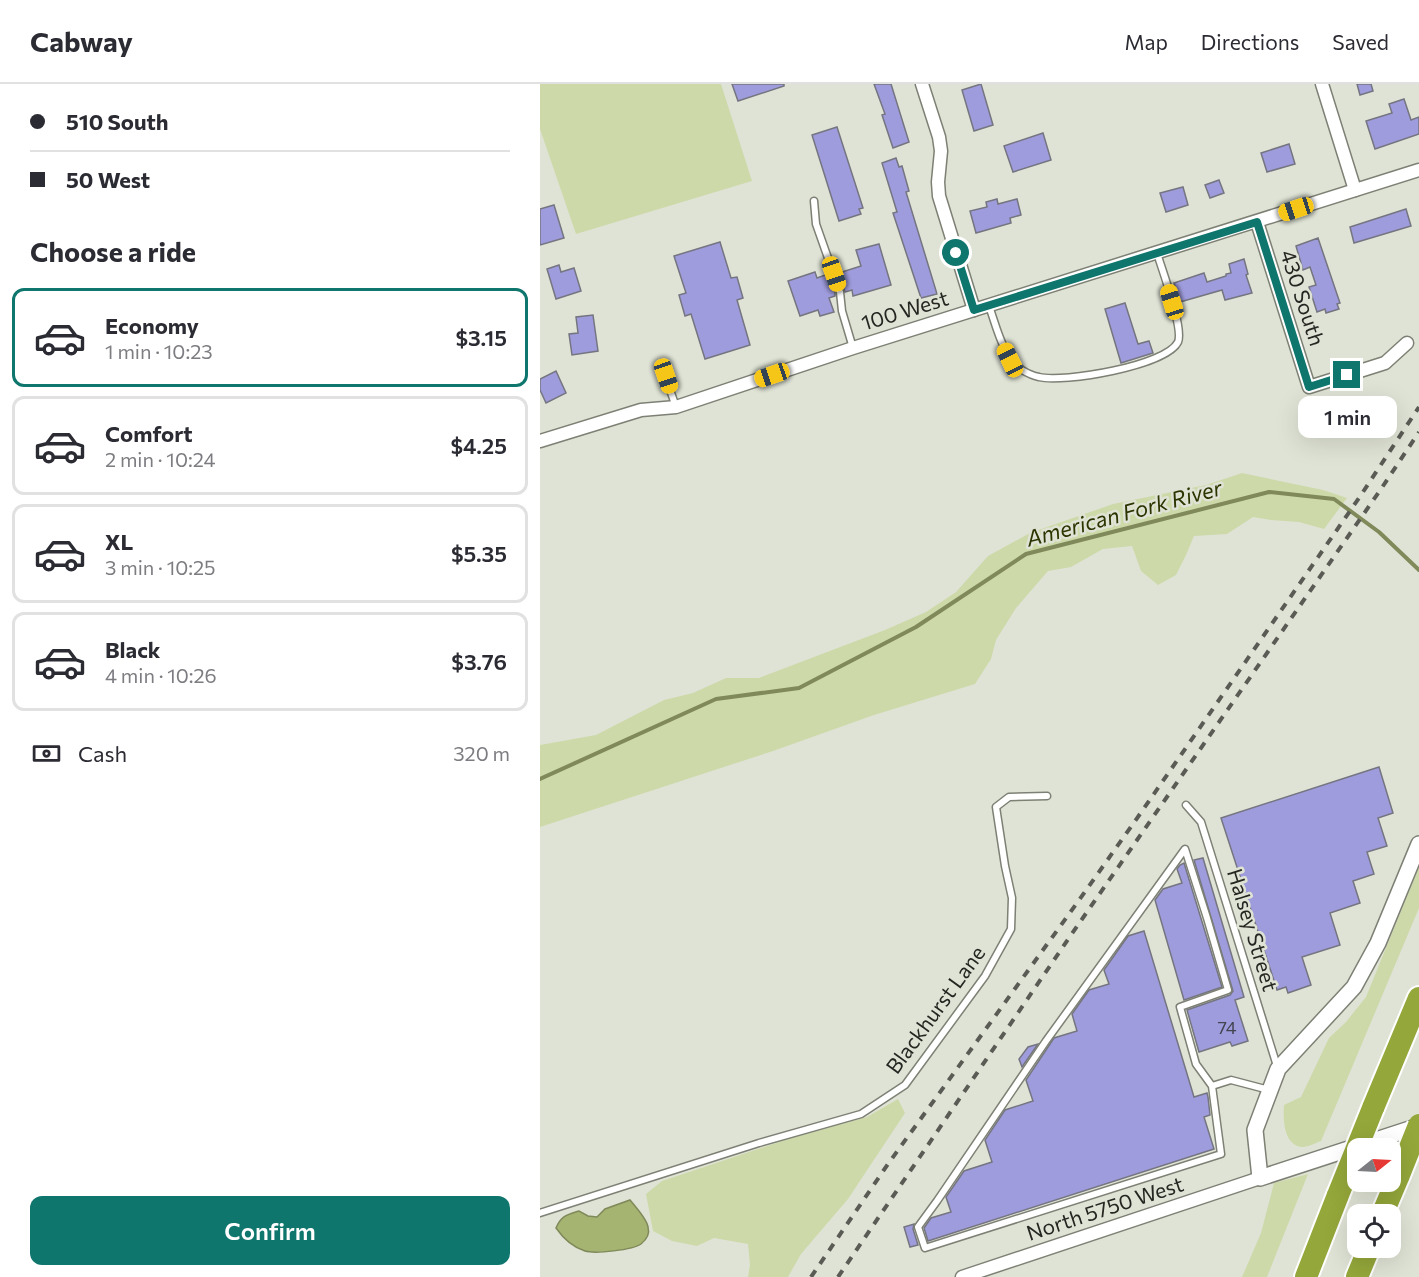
<!DOCTYPE html>
<meta charset="utf-8">
<style>
:root{--surface:#fff;--page:#f7f7f7;--text:#2b2b33;--muted:#7c7c81;--line:#e1e1e2;--accent:#0f766e}
body{margin:0;font-family:Commissioner,sans-serif;background:var(--page);color:var(--text);height:100vh;display:flex;flex-direction:column;font-size:22px;white-space:nowrap}
*{box-sizing:border-box;margin:0}
p{font-size:20px;color:var(--muted)}
.icon{flex:none;width:33px;height:33px;fill:none;stroke:currentColor;stroke-width:2;stroke-linecap:round;stroke-linejoin:round}
.map{position:relative;flex:1;overflow:hidden}
.side{display:flex;flex-direction:column;background:var(--surface);width:540px}
.side>*{flex:none}
.hud{display:grid;align-content:center;height:132px;padding:0 30px;background:var(--surface)}
.needle{width:39px;rotate:72deg}
.controls{position:absolute;left:807px;top:1054px;display:grid;gap:12px}
.controls a{display:grid;place-items:center;width:54px;height:54px;border-radius:12px;background:var(--surface);box-shadow:0 6px 24px #0002;font-size:30px}
.end{position:absolute;width:27px;height:27px;margin:-14px;border:8px solid #0f766e;background:#fff;box-shadow:0 0 0 3px #fff}
.from{border-radius:50%}
.bubble{position:absolute;height:42px;border-radius:12px;background:var(--surface);box-shadow:0 6px 24px #0002;font-size:20px;font-weight:600;line-height:42px;text-align:center}
.car{position:absolute;width:18px;height:36px;margin:-18px -9px;border-radius:8px;box-shadow:0 0 4px 2px #0007;background:linear-gradient(#f5c518 24%,#345 0 40%,#f5c518 0 76%,#345 0 86%,#f5c518 0)}
.hud b{display:flex;align-items:center;gap:21px;height:57px;font-size:22px}
.hud b+b{border-top:2px solid var(--line)}
.hud i{width:15px;height:15px;background:var(--text)}
ul{padding:0;list-style:none}
li{display:flex;align-items:center;gap:18px;height:99px;margin:0 12px 9px;padding:0 18px;border:3px solid var(--line);border-radius:12px}
li div{flex:1}
li b{display:block;font-size:22px}
li em{font-style:normal;font-weight:600}
li.selected{border-color:var(--accent)}
li>.icon{width:54px;height:54px;stroke-width:1.5}
h2{padding:0 30px;font-size:27px;line-height:72px}
.pay{display:flex;align-items:center;gap:15px;height:66px;padding:0 30px;font-size:22px}
.pay p{margin-inline-start:auto}
.action{display:flex;gap:12px;margin-top:auto;padding:12px 30px}
.action a{flex:1;height:69px;border-radius:12px;background:var(--accent);color:#fff;font-size:24px;font-weight:600;line-height:69px;text-align:center}
header{display:flex;align-items:center;gap:36px;box-sizing:border-box;height:84px;padding:0 30px;background:var(--surface);border-bottom:2px solid var(--line)}
header strong{font-size:28px}
nav{display:flex;gap:33px;margin-inline-start:auto;font-size:21px}
main{display:flex;flex:1;min-height:0}
.map>svg:first-child{display:block}
.green{fill:#cdd9a9}
.water{fill:#a5b471;stroke:#7f8959;stroke-width:1.5}
.lines{fill:none;stroke-linecap:round;stroke-linejoin:round}
.stream{stroke:#7f8959;stroke-width:4}
.building{fill:#9e9cdc;stroke:#757581;stroke-width:1.5}
.service-casing{stroke:#7d8074;stroke-width:9}
.minor-casing{stroke:#7d8074;stroke-width:15}
.tertiary-casing{stroke:#7d8074;stroke-width:18}
.motorway-casing{stroke:#fff;stroke-width:26}
.service{stroke:#fff;stroke-width:6}
.minor{stroke:#fff;stroke-width:12}
.tertiary{stroke:#fff;stroke-width:15}
.motorway{stroke:#94a73a;stroke-width:22}
.rail{stroke:#5a5b54;stroke-width:4;stroke-dasharray:8 8;stroke-linecap:butt}
.motorway-bridge-casing{stroke:#fff;stroke-width:26;stroke-linecap:butt}
.motorway-bridge{stroke:#94a73a;stroke-width:22}
.route{stroke:#0f766e;stroke-width:8}
.labels{text-anchor:middle;stroke-width:5;stroke-linejoin:round;paint-order:stroke}
.number-label{font-size:18px;fill:#434450}
.street-label{font-size:21px;fill:#252621;stroke:#dfe3d5}
.water-label{font-size:22px;font-style:italic;fill:#2c3400;stroke:#dfe3d5}
</style>
<header>
<strong>Cabway</strong>
<nav><a>Map</a><a>Directions</a><a>Saved</a></nav>
</header>
<main>
<section class="side">
<div class="hud">
<b><i class="from"></i>510 South</b>
<b><i></i>50 West</b>
</div>
<h2>Choose a ride</h2>
<ul>
<li class="selected"><svg class="icon" aria-label="car" viewBox="0 0 24 24"><path d="M5 17H2v-5l4-1 3-4h7l3 4 3 1v5h-3M9 17h6M6 11h13"/><circle cx="7" cy="17" r="2"/><circle cx="17" cy="17" r="2"/></svg><div><b>Economy</b><p>1 min · 10:23</p></div><em>$3.15</em></li>
<li><svg class="icon" aria-label="car" viewBox="0 0 24 24"><path d="M5 17H2v-5l4-1 3-4h7l3 4 3 1v5h-3M9 17h6M6 11h13"/><circle cx="7" cy="17" r="2"/><circle cx="17" cy="17" r="2"/></svg><div><b>Comfort</b><p>2 min · 10:24</p></div><em>$4.25</em></li>
<li><svg class="icon" aria-label="car" viewBox="0 0 24 24"><path d="M5 17H2v-5l4-1 3-4h7l3 4 3 1v5h-3M9 17h6M6 11h13"/><circle cx="7" cy="17" r="2"/><circle cx="17" cy="17" r="2"/></svg><div><b>XL</b><p>3 min · 10:25</p></div><em>$5.35</em></li>
<li><svg class="icon" aria-label="car" viewBox="0 0 24 24"><path d="M5 17H2v-5l4-1 3-4h7l3 4 3 1v5h-3M9 17h6M6 11h13"/><circle cx="7" cy="17" r="2"/><circle cx="17" cy="17" r="2"/></svg><div><b>Black</b><p>4 min · 10:26</p></div><em>$3.76</em></li>
</ul>
<div class="pay"><svg class="icon" aria-label="cash" viewBox="0 0 24 24"><path d="M3 7h18v10H3z"/><circle cx="12" cy="12" r="2"/></svg>Cash<p>320 m</p></div>
<div class="action"><a>Confirm</a></div>
</section>
<div class="map">
<svg width="879" height="1193" viewBox="0 0 879 1193">
<rect width="100%" height="100%" fill="#dfe3d5"/>
<!-- green -->
<g class="green">
<polygon points="0,0 181,0 212,97 36,150 0,45"/>
<polygon points="702,389 783,406 807,414 784,445 759,438 731,436 713,433 687,450 654,452 646,471 636,491 618,501 601,487 592,462 563,465 531,483 508,487 476,524 456,556 451,575 435,600 334,631 233,667 0,743 0,661 56,651 124,616 153,609 186,594 219,594 345,546 386,528 416,508 448,472 490,449 573,420 666,401"/>
<path d="M879,783V824L781,1057C776,1059 768,1063 762,1063C743,1061 743,1034 744,1021L761,1013L789,954L806,938L826,913Z"/>
<polygon points="358,1015 365,1029 308,1115 261,1170 248,1193 208,1193 210,1181 208,1160 174,1154 157,1162 132,1157 113,1147 106,1110 122,1097 251,1054 327,1033"/>
<polygon points="768,1090 727,1193 702,1193 721,1149 734,1099"/>
</g>
<!-- water -->
<path class="water" d="M90,1116C95,1122 107,1135 108,1143C110,1150 106,1156 101,1160C93,1166 55,1170 45,1167C32,1163 23,1154 16,1144C21,1132 26,1131 39,1127L48,1132L57,1133L65,1125Z"/>
<g class="lines">
<!-- stream -->
<polyline class="stream" points="0,695 176,615 259,604 376,543 486,470 729,408 794,415 839,448 879,486"/>
</g>
<!-- building -->
<g class="building">
<polygon points="192,0 244,0 244,2 198,17"/>
<polygon points="334,0 351,0 369,58 353,64 342,31 345,30"/>
<polygon points="441,0 453,41 434,47 422,6"/>
<polygon points="817,0 831,0 833,7 820,11"/>
<polygon points="864,15 871,36 879,33 879,50 835,65 826,37 852,29 849,20"/>
<polygon points="297,43 323,124 319,125 321,130 299,137 272,51"/>
<polygon points="503,49 511,76 473,88 464,62"/>
<polygon points="749,60 755,80 727,88 721,69"/>
<polygon points="356,74 359,83 362,82 369,107 366,108 397,210 381,214 353,129 357,128 342,79"/>
<polygon points="679,96 684,109 670,114 665,101"/>
<polygon points="643,103 648,121 626,128 620,109"/>
<polygon points="457,115 458,120 477,115 481,131 470,134 471,139 436,149 430,127 447,123 446,118"/>
<polygon points="14,121 24,154 0,161 0,125"/>
<polygon points="866,125 871,142 814,159 810,143"/>
<polygon points="778,154 800,219 797,220 799,225 786,229 785,225 777,228 769,203 776,201 770,183 763,186 756,162"/>
<polygon points="180,158 191,194 197,193 203,214 197,216 210,261 165,275 151,230 145,232 139,211 146,209 134,172"/>
<polygon points="339,160 351,201 313,212 312,206 305,208 299,189 321,182 316,166"/>
<polygon points="704,175 708,190 706,191 712,209 685,216 682,206 640,218 634,199 664,189 667,198 686,192 686,190 691,189 689,180"/>
<polygon points="19,181 21,188 34,184 41,207 16,215 7,185"/>
<polygon points="275,188 277,194 288,190 295,209 295,212 289,214 294,228 280,232 278,226 260,232 248,197"/>
<polygon points="585,219 598,260 609,257 613,269 581,279 565,225"/>
<polygon points="53,231 58,267 32,271 29,250 38,249 36,233"/>
<polygon points="16,287 26,309 6,319 0,306 0,295"/>
<polygon points="839,683 853,729 838,734 847,762 827,768 834,790 813,797 820,819 790,829 800,861 762,873 771,901 748,909 746,903 737,906 681,734"/>
<polygon points="663,774 704,913 695,916 708,957 692,962 690,958 659,968 647,926 690,911 693,907 654,776"/>
<polygon points="644,779 682,903 644,916 615,816 623,805 642,799 637,785 640,781"/>
<polygon points="604,847 654,1013 667,1009 668,1013 670,1031 664,1033 674,1065 388,1157 384,1144 391,1134 411,1128 406,1113 424,1087 452,1078 445,1056 465,1026 493,1017 486,996 514,954 537,947 532,930 549,906 569,900 564,886 588,852"/>
<polygon points="498,960 482,983 479,975 488,963"/>
<polygon points="374,1140 373,1145 378,1161 370,1163 364,1143"/>
</g>
<g class="lines">
<!-- service casing -->
<g class="service-casing">
<g id="service">
<polyline points="274,117 276,140 300,208 302,227 313,264"/>
<path d="M449,222C457,244 462,271 482,286C487,289 494,292 499,293C523,299 626,282 638,258C644,244 622,186 617,169"/>
<polyline points="121,280 136,323"/>
<polyline points="646,721 661,738 737,982"/>
<polyline points="672,1002 656,980 640,923 688,906 667,834 645,765 506,957 397,1117 378,1143 385,1164 681,1070 672,1002 691,996 729,1006"/>
<polyline points="0,1129 219,1059 321,1030 365,1001 445,892 471,845 472,814 465,782 456,723 469,713 507,712"/>
</g>
</g>
<!-- minor casing -->
<g class="minor-casing">
<g id="minor">
<polyline points="382,0 399,53 401,67 398,98 399,112 434,226"/>
<polyline points="782,0 815,106"/>
<polyline points="717,138 769,303 845,279 867,259"/>
<polyline points="0,357 101,326 136,323 313,264 879,86"/>
<polyline points="422,1193 720,1094"/>
</g>
</g>
<!-- tertiary casing -->
<g class="tertiary-casing">
<polyline id="tertiary" points="879,760 838,859 814,903 738,985 715,1046 720,1094 879,1042"/>
</g>
<!-- motorway casing -->
<g class="motorway-casing">
<g id="motorway">
<polyline points="833,1024 879,914"/>
<polyline points="842,1131 859,1091"/>
<polyline points="766,1193 798,1111"/>
<polyline points="817,1193 829,1164"/>
</g>
</g>
<!-- service -->
<use href="#service" class="service"/>
<!-- minor -->
<use href="#minor" class="minor"/>
<!-- tertiary -->
<use href="#tertiary" class="tertiary"/>
<!-- motorway -->
<use href="#motorway" class="motorway"/>
<!-- rail -->
<g class="rail">
<polyline points="271,1193 348,1080 537,819 600,730 819,414 879,323"/>
<polyline points="298,1193 531,851 841,405 879,348"/>
</g>
<!-- motorway-bridge casing -->
<g class="motorway-bridge-casing">
<g id="motorway-bridge">
<polyline points="859,1091 879,1041"/>
<polyline points="798,1111 833,1024"/>
</g>
</g>
<!-- motorway-bridge -->
<use href="#motorway-bridge" class="motorway-bridge"/>
</g>
<g class="lines">
<!-- route -->
<polyline class="route" points="416,169 434,226 717,138 769,303 807,291"/>
</g>
<g class="labels">
<!-- number labels -->
<g class="number-label">
<text x="687" y="950">74</text>
</g>
<!-- street labels -->
<g class="street-label">
<text transform="translate(762 214) rotate(72)" y="7">430 South</text>
<text transform="translate(365 227) rotate(-17)" y="7">100 West</text>
<text transform="translate(712 846) rotate(73)" y="7">Halsey Street</text>
<text transform="translate(396 926) rotate(-54)" y="7">Blackhurst Lane</text>
<text transform="translate(565 1125) rotate(-18)" y="7">North 5750 West</text>
</g>
<!-- water labels -->
<g class="water-label">
<text transform="translate(584 429) rotate(-15)" y="8">American Fork River</text>
</g>
</g>
</svg>
<div class="controls">
<a><svg class="needle" viewBox="-14 -14 28 28"><path d="M0-13l5 13h-10z" fill="#e53935"/><path d="M0 13l5-13h-10z" fill="#7c7c81"/></svg></a>
<a><svg class="icon" aria-label="locate" viewBox="0 0 24 24"><circle cx="12" cy="12" r="6"/><path d="M12 2v4M12 18v4M2 12h4M18 12h4"/></svg></a>
</div>
<i class="end from" style="left:416px;top:169px"></i>
<i class="end" style="left:807px;top:291px"></i>
<div class="bubble" style="left:758px;top:312px;width:99px">1 min</div>
<i class="car" style="left:756px;top:125px;rotate:252deg"></i>
<i class="car" style="left:294px;top:190px;rotate:161deg"></i>
<i class="car" style="left:632px;top:218px;rotate:343deg"></i>
<i class="car" style="left:470px;top:276px;rotate:334deg"></i>
<i class="car" style="left:232px;top:291px;rotate:251deg"></i>
<i class="car" style="left:126px;top:292px;rotate:161deg"></i>
</div>
</main>
